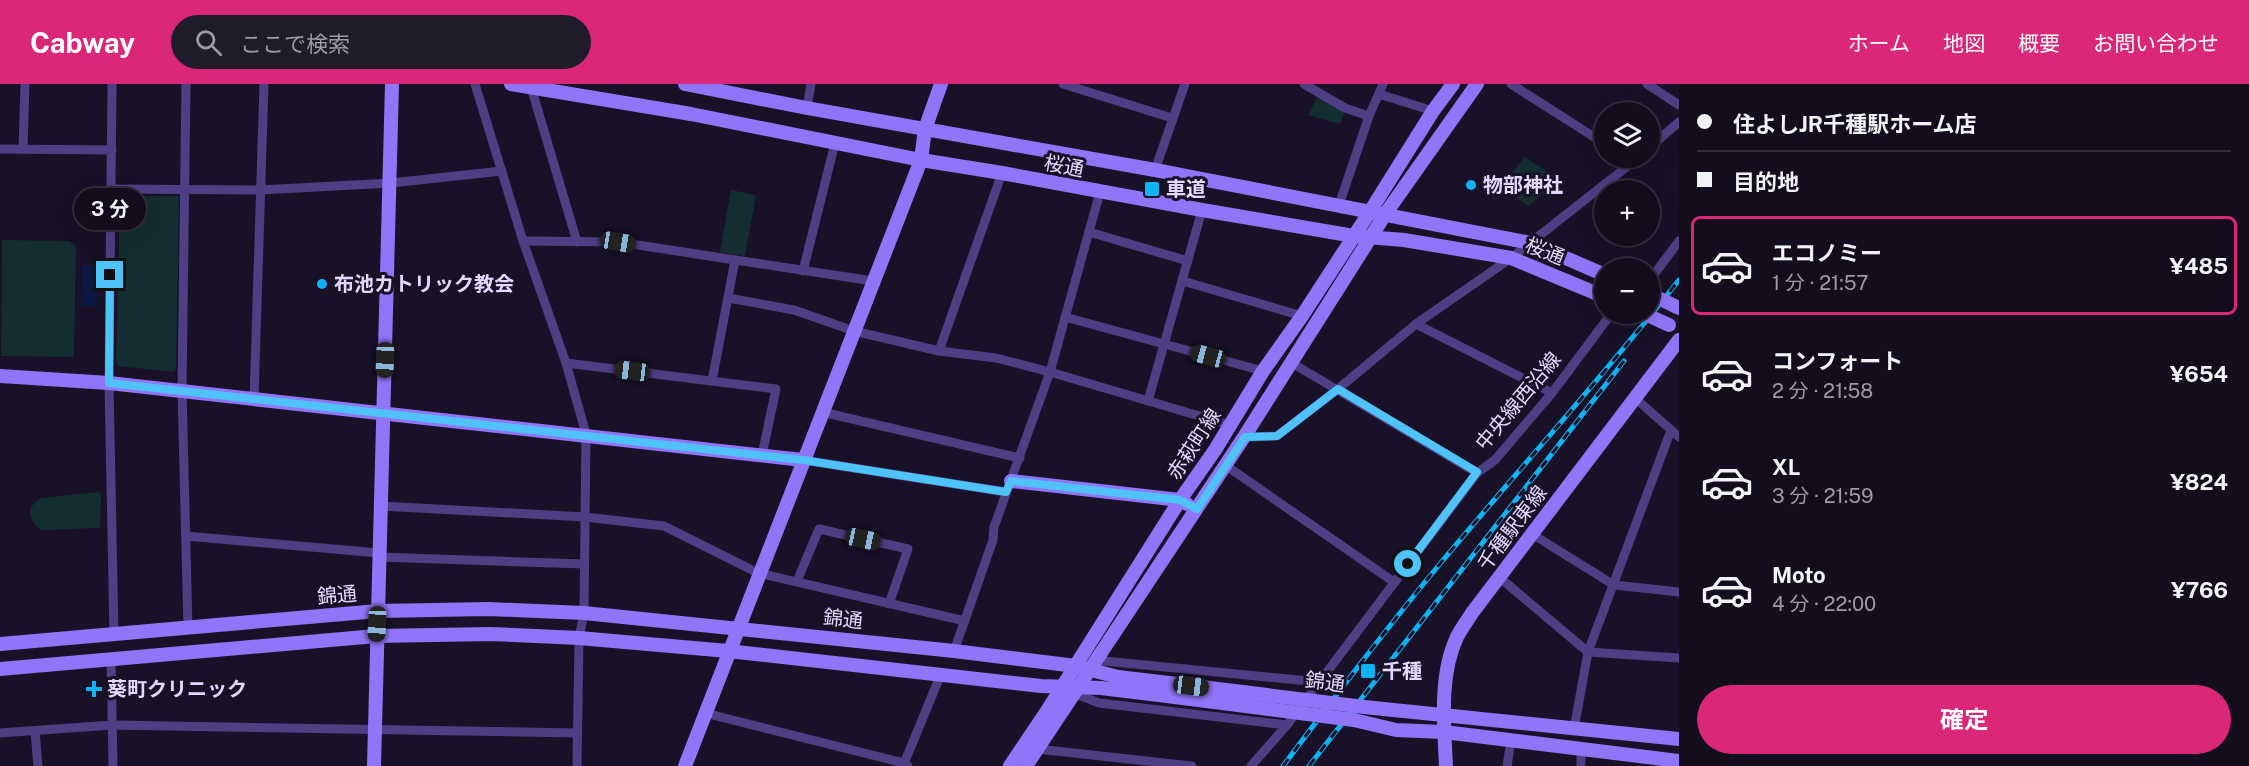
<!DOCTYPE html>
<html lang="ja">
<meta charset="utf-8">
<style>
:root{--surface:#130d1d;--page:#201b2a;--text:#f1f3f6;--muted:#9d9ca4;--line:#322d3b;--accent:#db2777}
body{margin:0;font-family:"Public Sans","Noto Sans JP",sans-serif;background:var(--page);color:var(--text);height:100vh;display:flex;flex-direction:column;font-size:22px;white-space:nowrap}
*{box-sizing:border-box;margin:0}
p{font-size:20px;color:var(--muted)}
.icon{flex:none;width:33px;height:33px;fill:none;stroke:currentColor;stroke-width:2;stroke-linecap:round;stroke-linejoin:round}
.map{position:relative;flex:1;overflow:hidden}
.panel{display:flex;flex-direction:column;background:var(--surface);width:570px}
.panel>*{flex:none}
.guide{display:grid;align-content:center;height:132px;padding:0 18px;background:var(--surface)}
.fabs{position:absolute;left:1594px;top:18px;display:grid;gap:12px}
.fabs a{display:grid;place-items:center;width:66px;height:66px;border-radius:50%;background:var(--surface);box-shadow:0 6px 24px #0002,0 0 0 2px var(--line);font-size:30px}
.end{position:absolute;width:27px;height:27px;margin:-14px;border:8px solid #4fc3f7;background:#111;box-shadow:0 0 0 3px #111}
.from{border-radius:50%}
.bubble{position:absolute;height:42px;border-radius:21px;background:var(--surface);box-shadow:0 6px 24px #0002,0 0 0 2px var(--line);font-size:20px;font-weight:700;line-height:42px;text-align:center}
.car{position:absolute;width:18px;height:36px;margin:-18px -9px;border-radius:8px;box-shadow:0 0 4px 2px #0007;background:linear-gradient(#222 24%,#8ab4d8 0 40%,#222 0 76%,#8ab4d8 0 86%,#222 0)}
.guide b{display:flex;align-items:center;gap:21px;height:57px;font-size:22px}
.guide b+b{border-top:2px solid var(--line)}
.guide i{width:15px;height:15px;background:var(--text)}
ul{padding:0;list-style:none}
li{display:flex;align-items:center;gap:18px;height:99px;margin:0 12px 9px;padding:0 6px;border:3px solid transparent;border-radius:9px}
li div{flex:1}
li b{display:block;font-size:22px}
li em{font-style:normal;font-weight:700}
li.on{border-color:var(--accent)}
li>.icon{width:54px;height:54px;stroke-width:1.5}
.action{display:flex;gap:12px;margin-top:auto;padding:12px 18px}
.action a{flex:1;height:69px;border-radius:36px;background:var(--accent);color:#fff;font-size:24px;font-weight:700;line-height:69px;text-align:center}
header{display:flex;align-items:center;gap:36px;box-sizing:border-box;height:84px;padding:0 30px;background:var(--accent);color:#fff}
header strong{font-size:28px}
nav{display:flex;gap:33px;margin-inline-start:auto;font-size:21px}
.search{width:420px;height:54px;background:var(--page);display:flex;align-items:center;gap:15px;box-sizing:border-box;padding:0 21px;border-radius:33px;color:var(--muted);font-size:22px}
main{display:flex;flex:1;min-height:0}
.map>svg:first-child{display:block}
.green{fill:#142d31}
.water{fill:#0d1744}
.lines{fill:none;stroke-linecap:round;stroke-linejoin:round}
.street{stroke:#4e3f84;stroke-width:9}
.secondary{stroke:#9175f8;stroke-width:14}
.rail-casing{stroke:#0fb2f3;stroke-width:5}
.rail{stroke:#191127;stroke-width:3;stroke-dasharray:9;stroke-linecap:butt}
.secondary-bridge{stroke:#9175f8;stroke-width:14}
.route{stroke:#4fc3f7;stroke-width:8}
.poi-dot{fill:#0fb2f3;stroke:#191127;stroke-width:2}
.labels{text-anchor:middle;stroke-width:6;stroke-linejoin:round;paint-order:stroke}
.street-label{font-size:20px;fill:#e4d9fd;stroke:#191127}
.poi-label{font-size:20px;font-weight:bold;fill:#e4d9fd;stroke:#191127;text-anchor:start}
</style>
<header>
<strong>Cabway</strong>
<div class="search"><svg class="icon" aria-label="search" viewBox="0 0 24 24"><circle cx="10" cy="10" r="6"/><path d="M15 15l6 6"/></svg>ここで検索</div>
<nav><a>ホーム</a><a>地図</a><a>概要</a><a>お問い合わせ</a></nav>
</header>
<main>
<div class="map">
<svg width="1679" height="682" viewBox="0 0 1679 682">
<rect width="100%" height="100%" fill="#191127"/>
<!-- green -->
<g class="green">
<polygon points="1317,13 1345,27 1340,40 1308,31"/>
<polygon points="1525,73 1560,96 1528,122 1501,103"/>
<polygon points="731,106 756,111 745,172 720,168"/>
<polygon points="124,112 178,112 179,114 176,285 173,288 118,282 116,278 120,114"/>
<polygon points="2,156 69,157 76,162 74,273 1,272"/>
<path d="M99,408L101,412L100,444L42,446C34,443 28,431 31,423L40,414Z"/>
</g>
<!-- water -->
<polygon class="water" points="82,181 98,182 97,223 81,222"/>
<g class="lines">
<!-- street -->
<g class="street">
<polyline points="112,0 109,299 114,551"/>
<polyline points="186,0 182,307 188,544"/>
<polyline points="475,0 523,157 566,279 586,350 584,529 579,554 577,682"/>
<polyline points="1063,0 1172,34"/>
<polyline points="1304,0 1345,24 1369,32"/>
<polyline points="1511,0 1605,60"/>
<polyline points="1647,0 1679,21"/>
<polyline points="531,3 577,158"/>
<polyline points="1379,10 1433,27"/>
<polyline points="807,24 811,0"/>
<polyline points="1650,63 1679,38"/>
<polyline points="0,65 112,66"/>
<polyline points="23,65 25,0"/>
<polyline points="1155,86 1185,0"/>
<polyline points="111,105 260,106 391,99 502,87"/>
<polyline points="1339,121 1369,32 1383,0"/>
<polyline points="1089,148 1188,177"/>
<polyline points="523,157 618,158 873,197"/>
<polyline points="803,187 835,59"/>
<polyline points="1650,196 1679,157"/>
<polyline points="1183,197 1302,232"/>
<polyline points="728,214 794,226 854,247 939,267 996,274 1050,288 1230,341"/>
<polyline points="1065,233 1263,287"/>
<polyline points="1416,240 1552,309"/>
<polyline points="939,267 1002,89"/>
<polyline points="566,279 776,305 762,371"/>
<polyline points="1292,279 1477,389"/>
<polyline points="712,297 735,176"/>
<polyline points="1635,314 1679,353"/>
<polyline points="254,315 264,0"/>
<polyline points="1148,317 1202,126"/>
<polyline points="822,328 1020,374"/>
<polyline points="1244,353 1277,352 1338,305 1416,240 1511,174 1638,74"/>
<polyline points="803,376 1006,408"/>
<polyline points="1225,381 1394,498"/>
<polyline points="381,422 585,433 664,442 758,489 965,537"/>
<polyline points="1532,450 1614,501 1679,508"/>
<polyline points="186,452 379,469"/>
<polyline points="379,473 584,480"/>
<polyline points="1499,493 1588,568 1679,574"/>
<polyline points="797,497 819,445 908,465 889,520"/>
<polyline points="954,567 993,456 994,443 1050,288 1100,108"/>
<polyline points="111,575 113,682"/>
<polyline points="1094,576 1319,598"/>
<polyline points="1071,608 1099,619 1287,641"/>
<polyline points="705,629 904,679 908,682"/>
<polyline points="1574,645 1588,568 1671,346"/>
<polyline points="35,647 38,682"/>
<polyline points="0,649 112,641 577,649"/>
<polyline points="1037,665 1192,682"/>
<polyline points="1581,665 1581,682"/>
<polyline points="903,682 941,590"/>
<polyline points="1251,682 1287,641 1477,389 1495,376 1552,309 1611,230"/>
<polyline points="1507,682 1511,657"/>
</g>
<!-- secondary -->
<g class="secondary">
<polyline points="511,0 691,30 921,76 1002,89 1202,126 1354,152 1404,156 1511,174 1605,213"/>
<polyline points="685,0 807,24 1155,86 1531,159 1605,191"/>
<polyline points="0,292 109,299 803,376"/>
<polyline points="1011,397 1180,416 1187,420"/>
<polyline points="0,560 378,527 489,525 584,529 954,567 1076,582 1118,593 1169,599"/>
<polyline points="0,585 376,552 491,550 579,554 728,567 1041,602 1101,604 1167,612"/>
<polyline points="1364,623 1679,655"/>
<polyline points="1354,636 1396,646 1444,648 1679,677"/>
<polyline points="374,682 392,0"/>
<polyline points="685,682 921,76 925,45 941,0"/>
<polyline points="1010,682 1047,627 1180,416 1215,366 1263,287 1302,232 1371,126 1433,27 1453,0"/>
<polyline points="1026,682 1244,353 1386,129 1477,0"/>
<path d="M1446,682C1444,641 1439,591 1457,553C1461,545 1467,537 1472,529L1679,256"/>
</g>
<!-- rail casing -->
<g class="rail-casing">
<g id="rail">
<path d="M1283,682C1334,614 1385,546 1439,481C1519,385 1602,294 1679,196"/>
<polyline points="1309,682 1624,277"/>
</g>
</g>
<!-- rail -->
<use href="#rail" class="rail"/>
<!-- secondary-bridge -->
<g class="secondary-bridge">
<polyline points="1652,211 1679,224"/>
<polyline points="1645,230 1669,241"/>
<polyline points="1169,599 1364,623"/>
<polyline points="1167,612 1354,636"/>
</g>
</g>
<g class="lines">
<!-- route -->
<polyline class="route" points="110,191 109,299 803,376 1006,408 1011,397 1180,416 1197,425 1245,353 1277,352 1338,305 1477,388 1408,480"/>
</g>
<!-- markers -->
<g class="poi-dot">
<circle cx="1471" cy="101" r="6"/>
<rect x="1144" y="97" width="16" height="16" rx="3"/>
<circle cx="322" cy="200" r="6"/>
<rect x="1360" y="579" width="16" height="16" rx="3"/>
<path d="M91 596h6v6h6v6h-6v6h-6v-6h-6v-6h6z"/>
</g>
<g class="labels">
<!-- street labels -->
<g class="street-label">
<text transform="translate(1064 82) rotate(11)" y="7">桜通</text>
<text transform="translate(1545 167) rotate(22)" y="7">桜通</text>
<text transform="translate(1518 317) rotate(-50)" y="7">中央線西沿線</text>
<text transform="translate(1194 360) rotate(-57)" y="7">赤萩町線</text>
<text transform="translate(1512 444) rotate(-53)" y="7">千種駅東線</text>
<text transform="translate(337 511) rotate(-5)" y="7">錦通</text>
<text transform="translate(843 535) rotate(6)" y="7">錦通</text>
<text transform="translate(1325 598) rotate(7)" y="7">錦通</text>
</g>
<!-- poi labels -->
<g class="poi-label">
<text x="1483" y="108">物部神社</text>
<text x="1166" y="112">車道</text>
<text x="334" y="207">布池カトリック教会</text>
<text x="1382" y="594">千種</text>
<text x="107" y="612">葵町クリニック</text>
</g>
</g>
</svg>
<div class="fabs">
<a><svg class="icon" aria-label="layers" viewBox="0 0 24 24"><path d="M12 4l9 5-9 5-9-5zM3 14l9 5 9-5"/></svg></a>
<a>+</a>
<a>−</a>
</div>
<i class="end from" style="left:1408px;top:480px"></i>
<i class="end" style="left:110px;top:191px"></i>
<div class="bubble" style="left:74px;top:104px;width:72px">3 分</div>
<i class="car" style="left:618px;top:158px;rotate:99deg"></i>
<i class="car" style="left:1208px;top:272px;rotate:285deg"></i>
<i class="car" style="left:385px;top:276px;rotate:182deg"></i>
<i class="car" style="left:632px;top:287px;rotate:277deg"></i>
<i class="car" style="left:863px;top:455px;rotate:102deg"></i>
<i class="car" style="left:377px;top:540px;rotate:183deg"></i>
<i class="car" style="left:1191px;top:602px;rotate:97deg"></i>
</div>
<section class="panel">
<div class="guide">
<b><i class="from"></i>住よしJR千種駅ホーム店</b>
<b><i></i>目的地</b>
</div>
<ul>
<li class="on"><svg class="icon" aria-label="car" viewBox="0 0 24 24"><path d="M5 17H2v-5l4-1 3-4h7l3 4 3 1v5h-3M9 17h6M6 11h13"/><circle cx="7" cy="17" r="2"/><circle cx="17" cy="17" r="2"/></svg><div><b>エコノミー</b><p>1 分 · 21:57</p></div><em>¥485</em></li>
<li><svg class="icon" aria-label="car" viewBox="0 0 24 24"><path d="M5 17H2v-5l4-1 3-4h7l3 4 3 1v5h-3M9 17h6M6 11h13"/><circle cx="7" cy="17" r="2"/><circle cx="17" cy="17" r="2"/></svg><div><b>コンフォート</b><p>2 分 · 21:58</p></div><em>¥654</em></li>
<li><svg class="icon" aria-label="car" viewBox="0 0 24 24"><path d="M5 17H2v-5l4-1 3-4h7l3 4 3 1v5h-3M9 17h6M6 11h13"/><circle cx="7" cy="17" r="2"/><circle cx="17" cy="17" r="2"/></svg><div><b>XL</b><p>3 分 · 21:59</p></div><em>¥824</em></li>
<li><svg class="icon" aria-label="car" viewBox="0 0 24 24"><path d="M5 17H2v-5l4-1 3-4h7l3 4 3 1v5h-3M9 17h6M6 11h13"/><circle cx="7" cy="17" r="2"/><circle cx="17" cy="17" r="2"/></svg><div><b>Moto</b><p>4 分 · 22:00</p></div><em>¥766</em></li>
</ul>
<div class="action"><a>確定</a></div>
</section>
</main>
